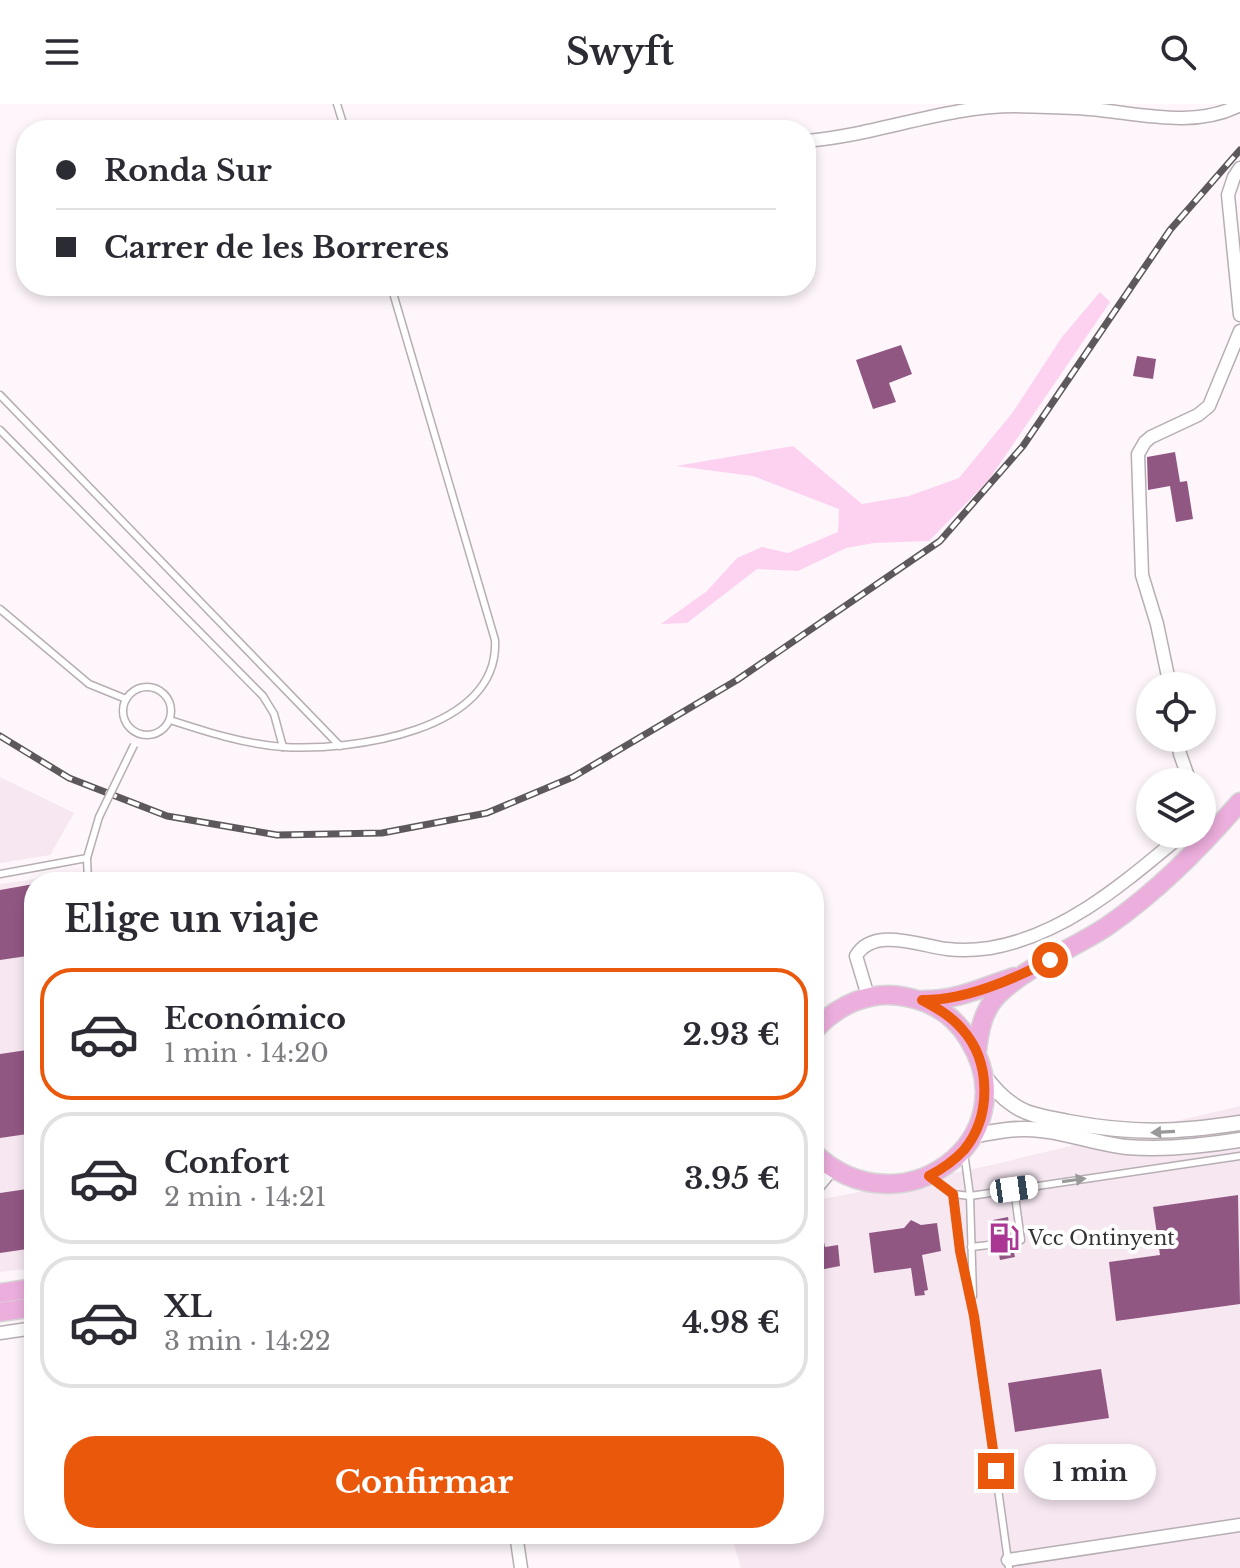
<!DOCTYPE html>
<html lang="es">
<meta charset="utf-8">
<style>
:root{--surface:#fff;--page:#f7f7f7;--text:#2b2b33;--muted:#7c7c81;--line:#e1e1e2;--accent:#ea580c}
body{margin:0;font-family:"Libre Baskerville",serif;background:var(--page);color:var(--text);height:100vh;display:flex;flex-direction:column;font-size:30px;white-space:nowrap}
*{box-sizing:border-box;margin:0}
p{font-size:26px;color:var(--muted)}
.icon{flex:none;width:44px;height:44px;fill:none;stroke:currentColor;stroke-width:2;stroke-linecap:round;stroke-linejoin:round}
.map{position:relative;flex:1;overflow:hidden}
.side{position:absolute;left:24px;top:768px;width:800px;height:672px;display:flex;flex-direction:column;background:var(--surface);border-radius:32px;box-shadow:0 4px 12px #0003}
.side>*{flex:none}
.top-card{position:absolute;left:16px;top:16px;width:800px;height:176px;border-radius:32px;box-shadow:0 4px 12px #0003;display:grid;align-content:center;height:176px;padding:0 40px;background:var(--surface)}
.buttons{position:absolute;left:1136px;top:568px;display:grid;gap:16px}
.buttons a{display:grid;place-items:center;width:80px;height:80px;border-radius:50%;background:var(--surface);box-shadow:0 4px 12px #0003;font-size:40px}
.end{position:absolute;width:36px;height:36px;margin:-18px;border:10px solid #ea580c;background:#fff;box-shadow:0 0 0 4px #fff}
.from{border-radius:50%}
.bubble{position:absolute;height:56px;border-radius:28px;background:var(--surface);box-shadow:0 4px 12px #0003;font-size:26px;font-weight:700;line-height:56px;text-align:center}
.car{position:absolute;width:24px;height:48px;margin:-24px -12px;border-radius:10px;box-shadow:0 0 6px 2px #0007;background:linear-gradient(#fff 24%,#345 0 40%,#fff 0 76%,#345 0 86%,#fff 0)}
.top-card b{display:flex;align-items:center;gap:28px;height:76px;font-size:30px}
.top-card b+b{border-top:2px solid var(--line)}
.top-card i{width:20px;height:20px;background:var(--text)}
ul{padding:0;list-style:none}
li{display:flex;align-items:center;gap:24px;height:132px;margin:0 16px 12px;padding:0 24px;border:4px solid var(--line);border-radius:32px}
li div{flex:1}
li b{display:block;font-size:30px}
li em{font-style:normal;font-weight:700}
li.active{border-color:var(--accent)}
li>.icon{width:72px;height:72px;stroke-width:1.5}
h2{padding:0 40px;font-size:36px;line-height:96px}
.primary-button{display:flex;gap:16px;margin-top:auto;padding:16px 40px}
.primary-button a{flex:1;height:92px;border-radius:32px;background:var(--accent);color:#fff;font-size:32px;font-weight:700;line-height:92px;text-align:center}
header{display:flex;justify-content:space-between;align-items:center;height:104px;padding:0 40px;background:var(--surface);font-size:36px;font-weight:700}
.map>svg:first-child{display:block}
.built{fill:#f6e7f1}
.green{fill:#fcd2f0}
.building{fill:#915783}
.lines{fill:none;stroke-linecap:round;stroke-linejoin:round}
.service-casing{stroke:#b6aeb3;stroke-width:9}
.minor-casing{stroke:#b6aeb3;stroke-width:15}
.tertiary-casing{stroke:#b6aeb3;stroke-width:17}
.primary-casing{stroke:#d7d6d7;stroke-width:21}
.service{stroke:#fff;stroke-width:6}
.minor{stroke:#fff;stroke-width:12}
.tertiary{stroke:#fff;stroke-width:14}
.primary{stroke:#ecaedd;stroke-width:18}
.rail-casing{stroke:#5c585b;stroke-width:7}
.rail{stroke:#fff;stroke-width:4;stroke-dasharray:12;stroke-linecap:butt}
.service-bridge-casing{stroke:#b6aeb3;stroke-width:9;stroke-linecap:butt}
.service-bridge{stroke:#fff;stroke-width:6}
.oneway{fill:#9a999a}
.route{stroke:#ea580c;stroke-width:10}
.labels{text-anchor:middle;stroke-width:8;stroke-linejoin:round;paint-order:stroke}
.poi-label{font-size:20px;fill:#363335;stroke:#fff;text-anchor:start}
</style>
<header><svg class="icon" aria-label="menu" viewBox="0 0 24 24"><path d="M4 6h16M4 12h16M4 18h16"/></svg>Swyft<svg class="icon" aria-label="search" viewBox="0 0 24 24"><circle cx="10" cy="10" r="6"/><path d="M15 15l6 6"/></svg></header>
<div class="map">
<svg width="1240" height="1464" viewBox="0 0 1240 1464">
<rect width="100%" height="100%" fill="#fef6fb"/>
<!-- built -->
<g class="built">
<polygon points="0,673 74,709 50,751 0,759"/>
<polygon points="51,773 57,778 34,778 34,1164 0,1168 0,780"/>
<polygon points="1240,1002 1240,1464 741,1464 731,1430 814,1430 814,1097 987,1062"/>
</g>
<!-- green -->
<polygon class="green" points="1100,188 1110,198 988,377 929,437 874,439 846,444 798,467 757,465 687,519 661,520 707,487 737,454 762,443 788,449 838,428 839,405 753,372 676,362 793,342 862,400 909,392 959,374 1013,308 1062,233"/>
<!-- building -->
<g class="building">
<polygon points="901,241 912,270 889,279 896,298 873,305 856,256"/>
<polygon points="1137,252 1156,255 1153,275 1133,272"/>
<polygon points="1175,348 1180,378 1187,377 1193,415 1176,418 1170,382 1148,386 1147,353"/>
<polygon points="34,780 34,851 0,856 0,786"/>
<polygon points="34,945 34,1029 0,1034 0,950"/>
<polygon points="34,1084 34,1144 0,1149 0,1089"/>
<polygon points="1238,1091 1240,1200 1116,1217 1109,1158 1160,1151 1153,1103"/>
<polygon points="1008,1113 1011,1132 1006,1139 1008,1143 1013,1144 1015,1153 1000,1156 998,1146 1003,1139 996,1134 993,1116"/>
<polygon points="911,1116 921,1121 937,1119 941,1147 922,1151 928,1186 924,1187 925,1191 915,1192 911,1164 874,1169 869,1129 904,1124"/>
<polygon points="823,1133 825,1143 838,1141 840,1162 814,1167 814,1135"/>
<polygon points="1101,1265 1109,1314 1015,1328 1008,1279"/>
</g>
<g class="lines">
<!-- service casing -->
<g class="service-casing">
<g id="service">
<polyline points="337,0 345,26"/>
<polyline points="0,291 340,642"/>
<polyline points="0,326 263,592 274,610 283,643"/>
<polyline points="0,505 89,580 126,595"/>
<circle cx="147" cy="607" r="24"/>
<path d="M170,616C207,628 244,640 283,643C351,647 500,628 495,536L391,182"/>
<polyline points="0,770 87,754"/>
<polyline points="88,778 87,754 99,713"/>
<polyline points="964,1048 970,1092 973,1192"/>
<polyline points="929,1072 953,1090 960,1147 974,1212 1009,1464"/>
<polyline points="953,1090 970,1092 1240,1052"/>
<polyline points="1012,1138 1021,1136 1014,1085"/>
<polyline points="971,1143 997,1140"/>
</g>
</g>
<!-- minor casing -->
<g class="minor-casing">
<g id="minor">
<path d="M806,37C878,31 944,2 1016,2C1041,3 1065,3 1090,5C1138,9 1194,25 1240,1"/>
<polyline points="1240,64 1234,73 1228,91 1240,211"/>
<polyline points="1170,582 1157,520 1142,471 1138,350 1145,338 1151,333 1198,311 1209,302 1240,227"/>
<polyline points="1177,634 1180,650 1190,678"/>
<path d="M868,892L856,852C873,822 921,842 947,845C962,847 976,846 990,844C1066,831 1126,777 1183,730"/>
<polyline points="814,1087 833,1064"/>
<polyline points="0,1229 34,1224"/>
<polyline points="516,1430 521,1464"/>
<polyline points="1008,1456 1240,1421"/>
</g>
</g>
<!-- tertiary casing -->
<g class="tertiary-casing">
<g id="tertiary">
<path d="M984,972C993,983 1002,994 1015,1002C1030,1012 1050,1014 1068,1018C1133,1030 1175,1029 1240,1019"/>
<path d="M973,1032C996,1027 1018,1023 1041,1026C1070,1029 1098,1040 1127,1043C1164,1046 1203,1042 1240,1036"/>
</g>
</g>
<!-- primary casing -->
<g class="primary-casing">
<g id="primary">
<path d="M923,896C956,897 983,883 1014,873"/>
<path d="M814,927C837,901 871,885 906,893C932,898 955,912 969,936C1030,1035 901,1131 814,1049"/>
<path d="M977,947C979,927 983,906 998,891C1028,861 1071,846 1106,823C1157,788 1199,745 1240,698"/>
<polyline points="0,1189 34,1184"/>
<polyline points="0,1208 34,1203"/>
</g>
</g>
<!-- service -->
<use href="#service" class="service"/>
<!-- minor -->
<use href="#minor" class="minor"/>
<!-- tertiary -->
<use href="#tertiary" class="tertiary"/>
<!-- primary -->
<use href="#primary" class="primary"/>
<!-- rail casing -->
<g class="rail-casing">
<polyline id="rail" points="0,632 69,674 167,712 277,731 382,729 487,709 573,673 737,576 940,437 1023,342 1170,126 1240,46"/>
</g>
<!-- rail -->
<use href="#rail" class="rail"/>
<!-- service-bridge casing -->
<g class="service-bridge-casing">
<polyline id="service-bridge" points="99,713 134,641"/>
</g>
<!-- service-bridge -->
<use href="#service-bridge" class="service-bridge"/>
</g>
<!-- one-way arrows -->
<defs><path id="oneway-solid" d="M-6-.8H1V-3.2L6.5 0L1 3.2V.8H-6Z" transform="scale(2)"/></defs>
<g class="oneway">
<use href="#oneway-solid" transform="translate(1163 1028) rotate(177)"/>
<use href="#oneway-solid" transform="translate(1074 1076) rotate(-8)"/>
</g>
<g class="lines">
<!-- route -->
<path class="route" d="M996,1367L974,1212L960,1147L953,1090L929,1072C942,1065 954,1057 964,1046C992,1012 991,957 962,925C951,912 937,904 922,896C963,897 1015,875 1050,856"/>
</g>
<!-- icons -->
<defs>
<g id="fuel-bare" transform="scale(2.4)"><path d="M-5.5-6h7V0h2V4h1.3V-2.5L3-4.5l.8-.8L6-3V5H2.5V1h-1V6h-7ZM-4.2-4.7v3.2H.2V-4.7Z" fill="#a93793" stroke="#fff" stroke-width="2.5" paint-order="stroke"/></g>
</defs>
<g fill-rule="evenodd">
<use href="#fuel-bare" x="1004" y="1134"/>
</g>
<g class="labels">
<!-- poi labels -->
<g class="poi-label">
<text x="1028" y="1141">Vcc Ontinyent</text>
</g>
</g>
</svg>
<div class="buttons">
<a><svg class="icon" aria-label="locate" viewBox="0 0 24 24"><circle cx="12" cy="12" r="6"/><path d="M12 2v4M12 18v4M2 12h4M18 12h4"/></svg></a>
<a><svg class="icon" aria-label="layers" viewBox="0 0 24 24"><path d="M12 4l9 5-9 5-9-5zM3 14l9 5 9-5"/></svg></a>
</div>
<i class="end from" style="left:1050px;top:856px"></i>
<i class="end" style="left:996px;top:1367px"></i>
<div class="bubble" style="left:1024px;top:1340px;width:132px">1 min</div>
<i class="car" style="left:1014px;top:1085px;rotate:82deg"></i>
<div class="top-card">
<b><i class="from"></i>Ronda Sur</b>
<b><i></i>Carrer de les Borreres</b>
</div>
<section class="side">
<h2>Elige un viaje</h2>
<ul>
<li class="active"><svg class="icon" aria-label="car" viewBox="0 0 24 24"><path d="M5 17H2v-5l4-1 3-4h7l3 4 3 1v5h-3M9 17h6M6 11h13"/><circle cx="7" cy="17" r="2"/><circle cx="17" cy="17" r="2"/></svg><div><b>Económico</b><p>1 min · 14:20</p></div><em>2.93 €</em></li>
<li><svg class="icon" aria-label="car" viewBox="0 0 24 24"><path d="M5 17H2v-5l4-1 3-4h7l3 4 3 1v5h-3M9 17h6M6 11h13"/><circle cx="7" cy="17" r="2"/><circle cx="17" cy="17" r="2"/></svg><div><b>Confort</b><p>2 min · 14:21</p></div><em>3.95 €</em></li>
<li><svg class="icon" aria-label="car" viewBox="0 0 24 24"><path d="M5 17H2v-5l4-1 3-4h7l3 4 3 1v5h-3M9 17h6M6 11h13"/><circle cx="7" cy="17" r="2"/><circle cx="17" cy="17" r="2"/></svg><div><b>XL</b><p>3 min · 14:22</p></div><em>4.98 €</em></li>
</ul>
<div class="primary-button"><a>Confirmar</a></div>
</section>
</div>
